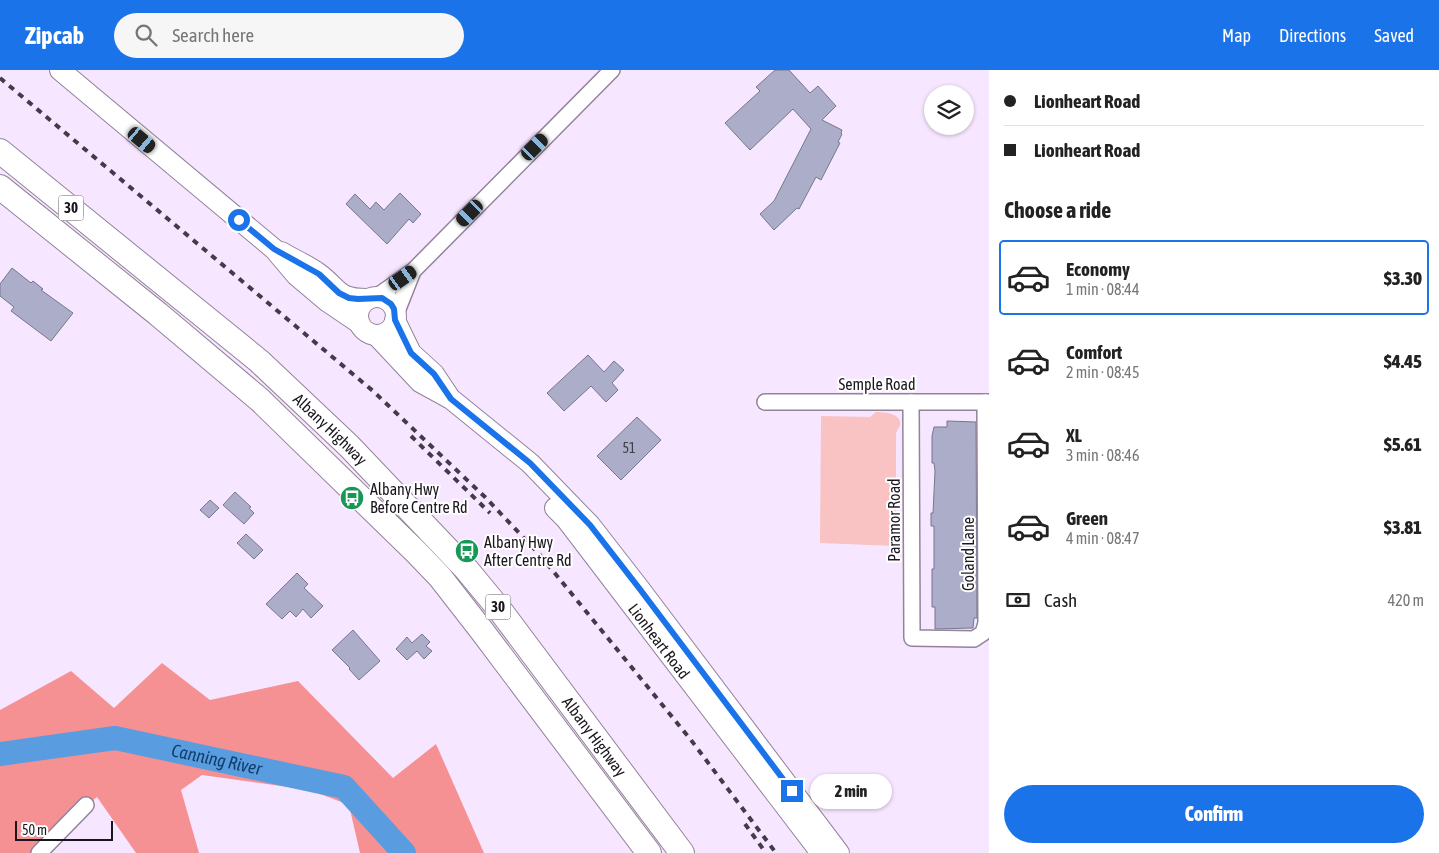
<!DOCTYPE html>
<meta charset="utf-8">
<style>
:root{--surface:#fff;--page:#f6f6f6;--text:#222;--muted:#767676;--line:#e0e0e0;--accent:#1a73e8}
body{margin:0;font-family:"Asap Condensed",sans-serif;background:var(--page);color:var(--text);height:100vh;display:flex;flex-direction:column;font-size:19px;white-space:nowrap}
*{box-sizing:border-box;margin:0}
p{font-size:16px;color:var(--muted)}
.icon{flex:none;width:28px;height:28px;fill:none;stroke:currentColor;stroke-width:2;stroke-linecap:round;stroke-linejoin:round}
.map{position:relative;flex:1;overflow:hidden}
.drawer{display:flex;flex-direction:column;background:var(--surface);width:450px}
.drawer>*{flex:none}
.banner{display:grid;align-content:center;height:110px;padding:0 15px;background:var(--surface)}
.fabs{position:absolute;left:924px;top:15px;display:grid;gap:10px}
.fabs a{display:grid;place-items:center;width:50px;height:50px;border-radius:50%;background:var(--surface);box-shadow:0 1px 4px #0004;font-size:25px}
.scale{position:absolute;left:15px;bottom:12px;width:98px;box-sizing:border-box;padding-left:5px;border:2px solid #1b151e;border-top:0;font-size:14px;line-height:18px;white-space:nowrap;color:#1b151e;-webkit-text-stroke:4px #fff;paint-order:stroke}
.end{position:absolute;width:22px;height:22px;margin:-11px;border:6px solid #1a73e8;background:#fff;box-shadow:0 0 0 2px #fff}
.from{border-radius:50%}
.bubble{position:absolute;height:35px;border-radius:18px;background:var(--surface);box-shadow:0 1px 4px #0004;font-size:16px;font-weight:800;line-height:35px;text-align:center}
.car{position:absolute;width:15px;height:30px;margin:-15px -8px;border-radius:6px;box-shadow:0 0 4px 1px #0007;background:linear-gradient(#222 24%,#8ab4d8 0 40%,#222 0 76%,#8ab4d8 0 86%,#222 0)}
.banner b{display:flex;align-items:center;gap:18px;height:48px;font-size:19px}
.banner b+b{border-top:1px solid var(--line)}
.banner i{width:12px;height:12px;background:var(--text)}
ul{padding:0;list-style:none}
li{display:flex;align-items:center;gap:15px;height:75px;margin:0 10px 8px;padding:0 5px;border:2px solid transparent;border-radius:5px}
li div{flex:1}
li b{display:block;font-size:19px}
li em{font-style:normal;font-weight:800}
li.current{border-color:var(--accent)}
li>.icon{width:45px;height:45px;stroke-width:1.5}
h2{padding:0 15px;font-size:22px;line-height:60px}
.pay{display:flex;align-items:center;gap:12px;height:55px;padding:0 15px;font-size:19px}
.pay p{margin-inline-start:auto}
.button{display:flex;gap:10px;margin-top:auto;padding:10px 15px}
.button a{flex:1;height:58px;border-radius:30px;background:var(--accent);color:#fff;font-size:20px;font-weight:800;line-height:58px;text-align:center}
header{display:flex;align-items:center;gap:30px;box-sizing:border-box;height:70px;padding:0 25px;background:var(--accent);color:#fff}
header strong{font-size:24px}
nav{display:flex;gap:28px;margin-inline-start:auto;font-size:18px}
.search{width:350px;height:45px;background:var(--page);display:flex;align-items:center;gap:12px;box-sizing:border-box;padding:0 18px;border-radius:28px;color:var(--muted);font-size:19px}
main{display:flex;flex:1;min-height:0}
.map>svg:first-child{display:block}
.green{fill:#f8c3c2}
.forest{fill:#f69193}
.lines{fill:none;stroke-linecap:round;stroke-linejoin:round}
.river{stroke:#5a9ce0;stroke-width:24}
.building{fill:#acadc8;stroke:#757790}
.minor-casing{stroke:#93839a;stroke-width:18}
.secondary-casing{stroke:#93839a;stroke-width:22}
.trunk-casing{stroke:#93839a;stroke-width:26}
.minor{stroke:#fff;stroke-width:15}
.secondary{stroke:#fff;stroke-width:20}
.trunk{stroke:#fff;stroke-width:24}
.rail{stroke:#433b47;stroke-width:4;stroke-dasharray:6 6;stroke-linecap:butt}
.route{stroke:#1a73e8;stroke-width:6}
.labels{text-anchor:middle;stroke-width:4;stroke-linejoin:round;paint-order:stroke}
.number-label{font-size:14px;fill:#3f3b48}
.shield{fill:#fff;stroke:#5f5b62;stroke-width:1}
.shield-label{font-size:15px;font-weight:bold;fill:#1b151e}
.street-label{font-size:16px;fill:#1b151e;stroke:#fff}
.poi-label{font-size:16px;fill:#1b151e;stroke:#fff;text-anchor:start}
.water-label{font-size:18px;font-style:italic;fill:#0f3f6b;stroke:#fff}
</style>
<header>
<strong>Zipcab</strong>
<div class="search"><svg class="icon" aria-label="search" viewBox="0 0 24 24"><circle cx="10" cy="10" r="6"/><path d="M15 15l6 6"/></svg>Search here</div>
<nav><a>Map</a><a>Directions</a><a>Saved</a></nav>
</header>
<main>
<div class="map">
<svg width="989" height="783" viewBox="0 0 989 783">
<rect width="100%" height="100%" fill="#f7e6ff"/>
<!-- green -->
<path class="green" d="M876,342C883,342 902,343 900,355C899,358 897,360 896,363V476L820,473L821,347L822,346L870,347Z"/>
<!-- forest -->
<polygon class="forest" points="162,593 210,630 298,611 393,708 436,674 484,783 360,783 349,735 310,720 202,705 181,720 199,783 136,783 97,727 53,762 48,783 0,783 0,640 71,601 114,638"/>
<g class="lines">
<!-- river -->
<path class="river" id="s1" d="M0,684L115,668L344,717L404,783"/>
</g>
<!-- building -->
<g class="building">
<polygon points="775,0 789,0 810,23 818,16 836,36 822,50 842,60 841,63 842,64 838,72 840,73 821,110 816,107 799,139 797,138 774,160 760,144 774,131 811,59 793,39 750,80 725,53 760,21 756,17"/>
<polygon points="400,123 421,144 413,153 409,149 387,174 346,134 355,124 370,139 376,132 384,140"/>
<polygon points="12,198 31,213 33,211 43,219 41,220 73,243 51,271 11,241 14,237 0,226 0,214"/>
<polygon points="588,285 604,302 614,291 624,300 612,313 618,320 606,332 591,316 564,341 547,323"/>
<polygon points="637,347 661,370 621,410 597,386"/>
<polygon points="947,351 976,352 977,548 974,548 973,558 935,559 935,537 932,537 932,499 934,499 934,456 931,456 931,443 933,443 935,401 934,393 932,393 932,366 934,357 947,357"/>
<polygon points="235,422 251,437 249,438 254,443 244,454 223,435"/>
<polygon points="210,430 219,438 209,448 200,440"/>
<polygon points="246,464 263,480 254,489 237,473"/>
<polygon points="297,503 308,514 304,518 323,536 311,548 303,539 296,547 290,541 282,549 266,534"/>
<polygon points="353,560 380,591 359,610 349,599 350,598 332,580"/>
<polygon points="422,564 430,572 426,576 432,581 424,589 417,581 407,590 396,579 407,567 412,573"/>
</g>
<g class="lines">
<!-- minor casing -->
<g class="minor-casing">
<g id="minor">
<polyline points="376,227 413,201 612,0"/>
<polyline points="396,244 413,201"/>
<polyline points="765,332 989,332"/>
<polyline points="911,332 912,568 974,569 983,563 986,553 985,332"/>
<polyline points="39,783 86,735"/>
</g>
</g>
<!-- secondary casing -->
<g class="secondary-casing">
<g id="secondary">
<polyline points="60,0 274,179 296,205 328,232 359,253"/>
<path d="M281,182C293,189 307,195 318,203C340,219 336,229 367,229"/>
<circle cx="377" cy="246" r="19"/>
<polyline points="395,250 411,283 434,304 448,325"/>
<polyline points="376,265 420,312 451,329 530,393 590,455 639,518 839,783"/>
<path id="s2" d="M555,438L566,449L821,783"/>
</g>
</g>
<!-- trunk casing -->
<g class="trunk-casing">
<g id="trunk">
<path id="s3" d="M0,81L259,291L349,376L467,500L500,540L682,783"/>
<polyline points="0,117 158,244 260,330 417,483 440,507 482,561 649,783"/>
</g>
</g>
<!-- minor -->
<use href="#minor" class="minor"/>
<!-- secondary -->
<use href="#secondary" class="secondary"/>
<!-- trunk -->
<use href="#trunk" class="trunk"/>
<!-- rail -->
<g class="rail">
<polyline points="0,8 373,321 485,427 540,485 691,670 776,783"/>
<polyline points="411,366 490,443"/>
<polyline points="745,754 766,783"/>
</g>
</g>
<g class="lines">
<!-- route -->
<polyline class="route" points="239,150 274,179 319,204 339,223 349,228 358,229 382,228 391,234 394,239 395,250 411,283 434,304 451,329 530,393 590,455 639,518 792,721"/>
</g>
<!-- icons -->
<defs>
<g id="bus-disc" transform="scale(1.25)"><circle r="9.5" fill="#179857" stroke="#fff"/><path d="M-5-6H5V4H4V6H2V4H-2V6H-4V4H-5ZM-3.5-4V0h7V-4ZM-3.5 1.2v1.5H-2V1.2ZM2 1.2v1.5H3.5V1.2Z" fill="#fff"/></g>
</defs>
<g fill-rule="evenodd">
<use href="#bus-disc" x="352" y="428"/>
<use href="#bus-disc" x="467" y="481"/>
</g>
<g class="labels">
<!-- number labels -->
<g class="number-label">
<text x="629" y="383">51</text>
</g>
<!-- shield labels -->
<g class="shield">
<rect x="58.5" y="125.5" width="25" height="25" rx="4"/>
<rect x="485.5" y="524.5" width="25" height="25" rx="4"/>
</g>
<g class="shield-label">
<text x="71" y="143">30</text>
<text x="498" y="542">30</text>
</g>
<!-- street labels -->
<g class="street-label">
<text x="877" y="320">Semple Road</text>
<text dy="6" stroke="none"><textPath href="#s3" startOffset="432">Albany Highway</textPath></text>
<text transform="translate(894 450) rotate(-90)" y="6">Paramor Road</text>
<text transform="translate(968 484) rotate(-90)" y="6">Goland Lane</text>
<text dy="6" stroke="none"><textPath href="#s2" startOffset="169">Lionheart Road</textPath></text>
<text dy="6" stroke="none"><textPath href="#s3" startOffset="838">Albany Highway</textPath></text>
</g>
<!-- poi labels -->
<g class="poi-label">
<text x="370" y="425">Albany Hwy<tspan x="370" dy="18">Before Centre Rd</tspan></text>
<text x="484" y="478">Albany Hwy<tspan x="484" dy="18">After Centre Rd</tspan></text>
</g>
<!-- water labels -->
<g class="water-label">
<text dy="6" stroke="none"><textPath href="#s1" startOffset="220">Canning River</textPath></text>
</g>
</g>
</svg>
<div class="fabs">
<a><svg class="icon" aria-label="layers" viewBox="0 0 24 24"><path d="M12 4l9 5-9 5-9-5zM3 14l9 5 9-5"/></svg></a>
</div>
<div class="scale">50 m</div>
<i class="end from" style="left:239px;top:150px"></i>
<i class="end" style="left:792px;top:721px"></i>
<div class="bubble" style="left:810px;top:704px;width:82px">2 min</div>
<i class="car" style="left:142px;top:70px;rotate:130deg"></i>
<i class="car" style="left:535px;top:77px;rotate:45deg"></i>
<i class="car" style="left:470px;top:143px;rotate:225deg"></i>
<i class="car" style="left:403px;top:208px;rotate:55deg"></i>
</div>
<section class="drawer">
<div class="banner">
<b><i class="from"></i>Lionheart Road</b>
<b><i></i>Lionheart Road</b>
</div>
<h2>Choose a ride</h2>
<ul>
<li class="current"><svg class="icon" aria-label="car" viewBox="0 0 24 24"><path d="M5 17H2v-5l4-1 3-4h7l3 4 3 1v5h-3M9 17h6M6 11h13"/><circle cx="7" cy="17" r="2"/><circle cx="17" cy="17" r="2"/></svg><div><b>Economy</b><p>1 min · 08:44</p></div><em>$3.30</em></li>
<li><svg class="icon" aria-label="car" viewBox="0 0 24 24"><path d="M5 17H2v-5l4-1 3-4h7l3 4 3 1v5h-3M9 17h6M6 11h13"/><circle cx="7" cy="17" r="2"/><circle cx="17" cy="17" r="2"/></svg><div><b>Comfort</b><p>2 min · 08:45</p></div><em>$4.45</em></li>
<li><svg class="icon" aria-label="car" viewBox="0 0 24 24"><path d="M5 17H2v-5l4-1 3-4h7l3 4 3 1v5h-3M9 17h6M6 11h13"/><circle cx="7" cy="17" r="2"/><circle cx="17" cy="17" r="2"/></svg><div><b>XL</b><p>3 min · 08:46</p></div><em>$5.61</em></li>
<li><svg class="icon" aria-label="car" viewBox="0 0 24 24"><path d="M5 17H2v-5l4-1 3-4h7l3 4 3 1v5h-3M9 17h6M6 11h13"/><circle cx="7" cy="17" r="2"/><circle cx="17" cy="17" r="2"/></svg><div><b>Green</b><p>4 min · 08:47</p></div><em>$3.81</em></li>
</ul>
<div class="pay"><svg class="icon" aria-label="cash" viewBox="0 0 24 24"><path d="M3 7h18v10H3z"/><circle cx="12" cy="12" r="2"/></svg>Cash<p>420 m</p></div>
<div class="button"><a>Confirm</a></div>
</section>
</main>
